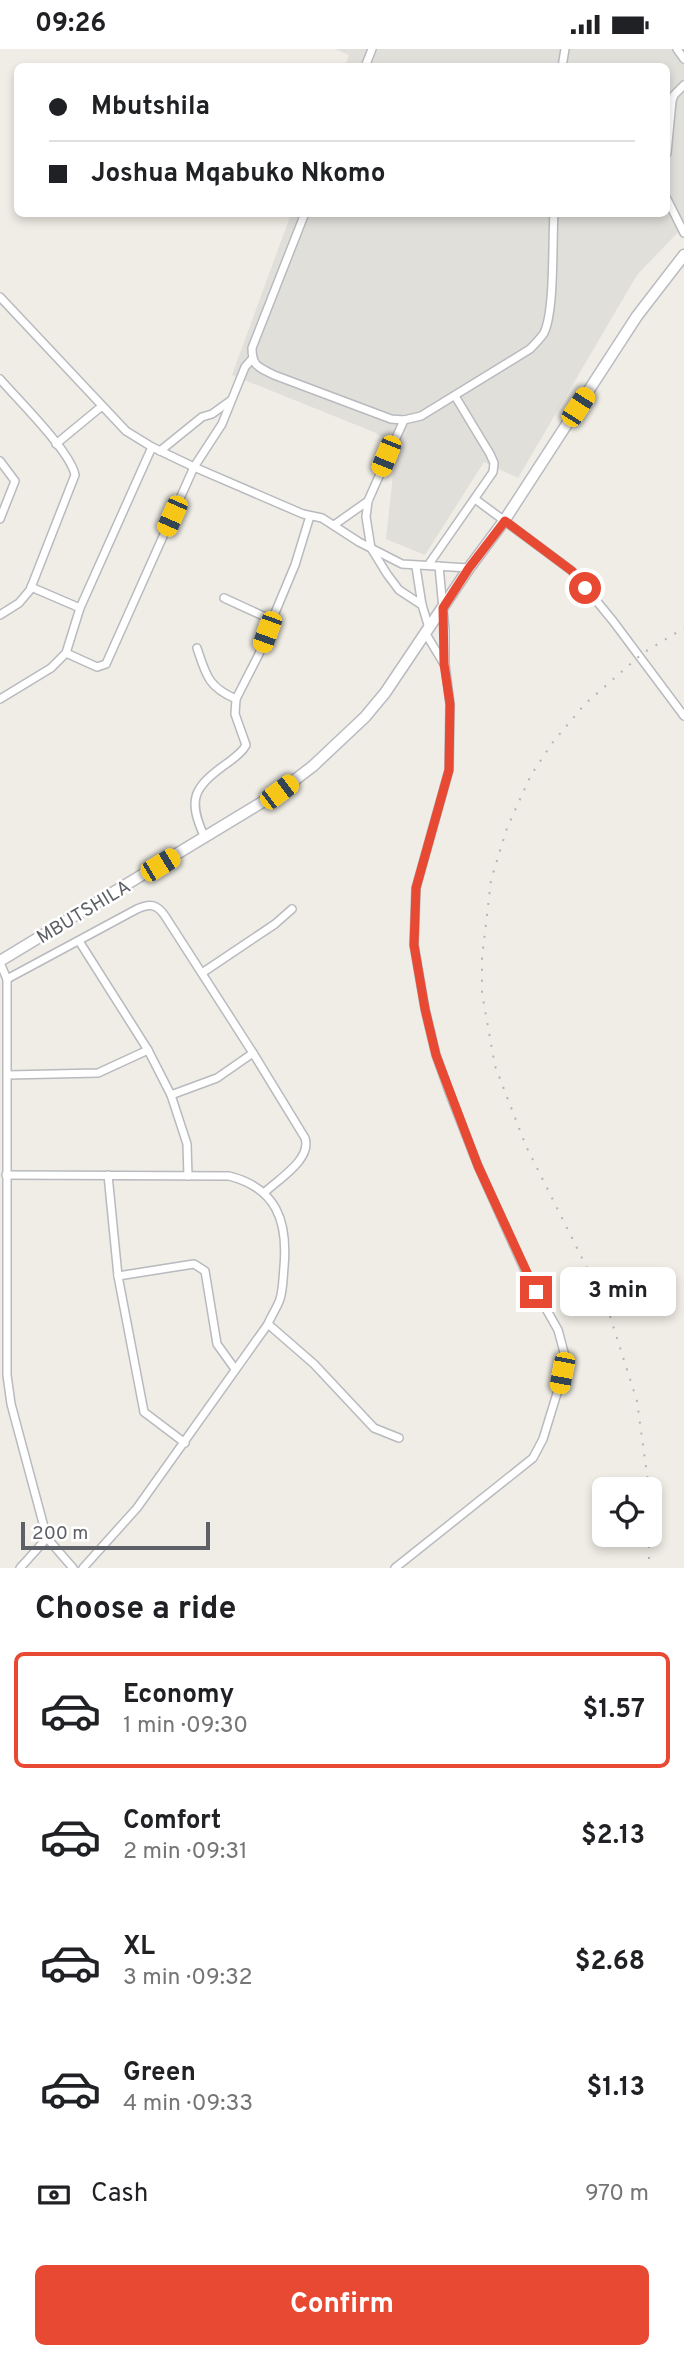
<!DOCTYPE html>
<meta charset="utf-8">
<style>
:root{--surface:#fff;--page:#f6f6f6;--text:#202124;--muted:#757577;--line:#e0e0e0;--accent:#e84932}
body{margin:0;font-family:Overpass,sans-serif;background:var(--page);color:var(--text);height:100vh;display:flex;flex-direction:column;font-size:26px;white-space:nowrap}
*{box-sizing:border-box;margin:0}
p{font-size:23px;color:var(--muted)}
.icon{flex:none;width:38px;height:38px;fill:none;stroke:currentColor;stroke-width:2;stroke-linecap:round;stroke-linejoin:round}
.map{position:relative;height:1519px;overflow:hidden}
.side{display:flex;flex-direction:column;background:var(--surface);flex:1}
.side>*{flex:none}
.top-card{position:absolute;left:14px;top:14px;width:656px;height:154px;border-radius:10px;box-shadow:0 4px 10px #0003;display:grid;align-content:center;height:154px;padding:0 35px;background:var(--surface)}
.tools{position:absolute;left:592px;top:1428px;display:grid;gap:14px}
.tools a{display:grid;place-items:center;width:70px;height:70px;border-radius:10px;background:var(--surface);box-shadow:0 4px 10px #0003;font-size:35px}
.scale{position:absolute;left:21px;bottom:18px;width:189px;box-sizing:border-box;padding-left:7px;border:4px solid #5d6066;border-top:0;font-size:19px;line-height:24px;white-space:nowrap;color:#5d6066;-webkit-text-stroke:5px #fff;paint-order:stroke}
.end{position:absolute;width:32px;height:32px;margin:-16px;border:9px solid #e84932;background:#fff;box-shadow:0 0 0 4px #fff}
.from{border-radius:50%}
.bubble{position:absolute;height:49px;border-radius:10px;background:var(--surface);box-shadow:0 4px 10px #0003;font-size:23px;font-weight:700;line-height:49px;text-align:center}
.car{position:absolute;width:21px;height:42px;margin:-21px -10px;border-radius:9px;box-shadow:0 0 5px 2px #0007;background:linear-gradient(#f5c518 24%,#345 0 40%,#f5c518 0 76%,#345 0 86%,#f5c518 0)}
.top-card b{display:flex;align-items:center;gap:24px;height:66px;font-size:26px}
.top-card b+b{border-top:2px solid var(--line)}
.top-card i{width:18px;height:18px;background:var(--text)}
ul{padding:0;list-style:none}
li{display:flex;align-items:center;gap:21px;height:116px;margin:0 14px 10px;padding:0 21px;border:4px solid transparent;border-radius:10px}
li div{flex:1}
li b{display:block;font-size:26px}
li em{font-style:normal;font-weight:700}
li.selected{border-color:var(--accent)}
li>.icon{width:63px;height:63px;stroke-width:1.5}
h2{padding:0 35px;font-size:32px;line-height:84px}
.pay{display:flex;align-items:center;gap:18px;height:77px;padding:0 35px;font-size:26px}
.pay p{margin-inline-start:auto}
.button{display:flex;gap:14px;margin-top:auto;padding:14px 35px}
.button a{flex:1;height:80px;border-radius:10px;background:var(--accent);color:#fff;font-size:28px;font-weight:700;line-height:80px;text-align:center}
.status{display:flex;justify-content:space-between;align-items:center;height:49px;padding:0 35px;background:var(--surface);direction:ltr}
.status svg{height:19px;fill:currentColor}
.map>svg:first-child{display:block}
.industrial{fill:#e1dfda}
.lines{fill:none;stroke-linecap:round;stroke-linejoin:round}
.street-casing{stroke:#b8babf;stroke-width:10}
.secondary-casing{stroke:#b9bbc1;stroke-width:13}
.street{stroke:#fff;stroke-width:7}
.secondary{stroke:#fff;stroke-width:10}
.rail{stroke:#b4b4b6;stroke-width:2;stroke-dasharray:2 9;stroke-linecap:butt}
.route{stroke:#e84932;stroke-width:9}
.labels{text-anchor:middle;stroke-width:5;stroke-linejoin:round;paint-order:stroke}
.street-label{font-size:19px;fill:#5d6066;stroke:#fff}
</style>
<div class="status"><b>09:26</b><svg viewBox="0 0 49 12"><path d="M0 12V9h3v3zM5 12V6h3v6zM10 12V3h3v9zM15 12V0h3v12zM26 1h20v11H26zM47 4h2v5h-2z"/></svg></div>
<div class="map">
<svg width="684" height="1519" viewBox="0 0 684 1519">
<rect width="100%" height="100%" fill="#efede5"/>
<!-- industrial -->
<polygon class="industrial" points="335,0 684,0 684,177 637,226 518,429 484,413 425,506 386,490 396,399 376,384 232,326 291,165 667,164 667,18 345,17 349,6"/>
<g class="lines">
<!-- street casing -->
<g class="street-casing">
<g id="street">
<polyline points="677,0 684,10"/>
<polyline points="365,18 372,0"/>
<polyline points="562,18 565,0"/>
<polyline points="667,104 672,52 674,46 684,36"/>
<polyline points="667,150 684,184"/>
<path d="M305,164L252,299C252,318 259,318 274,326L391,370L404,371L421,367L530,300C535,295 540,290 544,284C555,261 552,193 554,164"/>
<polyline points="0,248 126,382 152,398 194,418 303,465 322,469 359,493 402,515 469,519"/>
<path d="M0,330C18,351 71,403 75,426L30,541L19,554L0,566"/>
<polyline points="404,371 368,452 366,468 371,499 387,525 399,541 422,556 429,579"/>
<polyline points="56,395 102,357"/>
<polyline points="160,402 202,368 212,365 230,352"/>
<polyline points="0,412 15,432 0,470"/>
<polyline points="475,450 572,522 613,572 684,667"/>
<polyline points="334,476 368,452"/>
<polyline points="429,515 493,423 494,414 490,405 455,347"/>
<polyline points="416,518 422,556"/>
<polyline points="31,538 80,559"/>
<polyline points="224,549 272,571 295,516 310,467"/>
<polyline points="426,585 444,615"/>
<path d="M197,599C206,626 208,638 236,650L259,605L272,571"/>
<polyline points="66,604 97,618 106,615 194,418 222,375 245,318 252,310"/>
<polyline points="0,650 51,619 66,604 80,559 152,398"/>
<path d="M205,789C187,750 193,739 226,715C234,709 242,704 246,696L235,665L236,650"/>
<polyline points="79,892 148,1001"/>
<polyline points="0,914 7,930 7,1326 11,1355 47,1489 73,1519"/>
<polyline points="202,924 275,875 292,860"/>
<path d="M7,930L137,860C150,854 157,855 165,867L253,1004L305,1089C312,1110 279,1130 265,1143"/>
<polyline points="8,1026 98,1024 148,1001 171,1046 187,1095 188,1127"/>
<polyline points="171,1046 217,1029 253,1004"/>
<path d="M6,1126L229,1127C277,1139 288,1173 284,1218C283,1228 283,1241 280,1250C277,1259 271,1267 268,1275L137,1459L83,1519"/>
<polyline points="108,1126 118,1227 144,1363 185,1394"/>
<polyline points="118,1227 194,1215 205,1222 217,1295 235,1320"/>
<polyline points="268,1275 314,1315 374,1379 399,1389"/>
<polyline points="20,1519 47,1489"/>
<polyline points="395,1519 533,1409 543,1390 558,1341 565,1307 558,1281 527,1226 478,1117 451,1048 436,1006 425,960 414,896 416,839 449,721 450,655 445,615 445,581 439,517"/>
</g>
</g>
<!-- secondary casing -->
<g class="secondary-casing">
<polyline id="secondary" points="0,912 279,743 313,717 365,668 385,644 469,519 504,472 637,267 684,206"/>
</g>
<!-- street -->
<use href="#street" class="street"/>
<!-- secondary -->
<use href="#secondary" class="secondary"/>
<!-- rail -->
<g class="rail">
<polyline points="649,1440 637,1352 608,1261 526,1097 495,1017 482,944 482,909 491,831 507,779 531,726 553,693 585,655 643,604 684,579"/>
<polyline points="649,1486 649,1519"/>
</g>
</g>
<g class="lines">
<!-- route -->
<polyline class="route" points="536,1243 478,1117 436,1006 425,960 414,896 416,839 449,721 450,655 444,615 443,559 469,519 505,472 572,522 585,539"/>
</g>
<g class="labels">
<!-- street labels -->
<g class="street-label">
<text transform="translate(83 862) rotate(-31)" y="7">MBUTSHILA</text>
</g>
</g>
</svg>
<div class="tools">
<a><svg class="icon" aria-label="locate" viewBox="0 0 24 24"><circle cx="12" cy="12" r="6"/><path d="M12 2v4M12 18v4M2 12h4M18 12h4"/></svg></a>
</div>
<div class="scale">200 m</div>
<i class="end from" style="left:585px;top:539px"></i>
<i class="end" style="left:536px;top:1243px"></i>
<div class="bubble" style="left:560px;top:1218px;width:116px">3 min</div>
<i class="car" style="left:578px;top:358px;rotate:33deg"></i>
<i class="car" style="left:386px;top:407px;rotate:202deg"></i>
<i class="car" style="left:172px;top:467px;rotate:204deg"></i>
<i class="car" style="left:267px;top:583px;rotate:200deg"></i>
<i class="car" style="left:279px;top:743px;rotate:53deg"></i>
<i class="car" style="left:160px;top:816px;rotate:59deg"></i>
<i class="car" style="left:562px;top:1324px;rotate:191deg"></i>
<div class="top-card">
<b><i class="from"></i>Mbutshila</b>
<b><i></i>Joshua Mqabuko Nkomo</b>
</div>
</div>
<section class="side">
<h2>Choose a ride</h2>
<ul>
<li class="selected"><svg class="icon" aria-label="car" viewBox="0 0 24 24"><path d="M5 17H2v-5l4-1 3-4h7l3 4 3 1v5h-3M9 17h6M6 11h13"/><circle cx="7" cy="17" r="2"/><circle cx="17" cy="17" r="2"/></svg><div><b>Economy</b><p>1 min · 09:30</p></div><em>$1.57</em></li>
<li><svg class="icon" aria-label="car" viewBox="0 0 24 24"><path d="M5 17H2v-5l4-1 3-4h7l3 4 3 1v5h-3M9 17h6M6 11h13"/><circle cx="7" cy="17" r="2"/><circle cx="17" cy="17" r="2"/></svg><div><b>Comfort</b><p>2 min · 09:31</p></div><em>$2.13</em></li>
<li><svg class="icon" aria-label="car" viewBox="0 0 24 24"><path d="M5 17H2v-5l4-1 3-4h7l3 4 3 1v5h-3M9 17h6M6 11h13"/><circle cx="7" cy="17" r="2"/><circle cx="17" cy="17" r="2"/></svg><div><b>XL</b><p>3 min · 09:32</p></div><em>$2.68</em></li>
<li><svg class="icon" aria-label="car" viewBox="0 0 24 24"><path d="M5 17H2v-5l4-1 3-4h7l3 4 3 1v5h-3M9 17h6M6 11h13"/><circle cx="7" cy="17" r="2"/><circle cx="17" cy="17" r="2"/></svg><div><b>Green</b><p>4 min · 09:33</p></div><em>$1.13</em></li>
</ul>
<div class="pay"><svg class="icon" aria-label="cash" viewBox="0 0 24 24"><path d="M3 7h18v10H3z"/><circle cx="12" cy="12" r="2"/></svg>Cash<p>970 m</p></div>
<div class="button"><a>Confirm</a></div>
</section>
